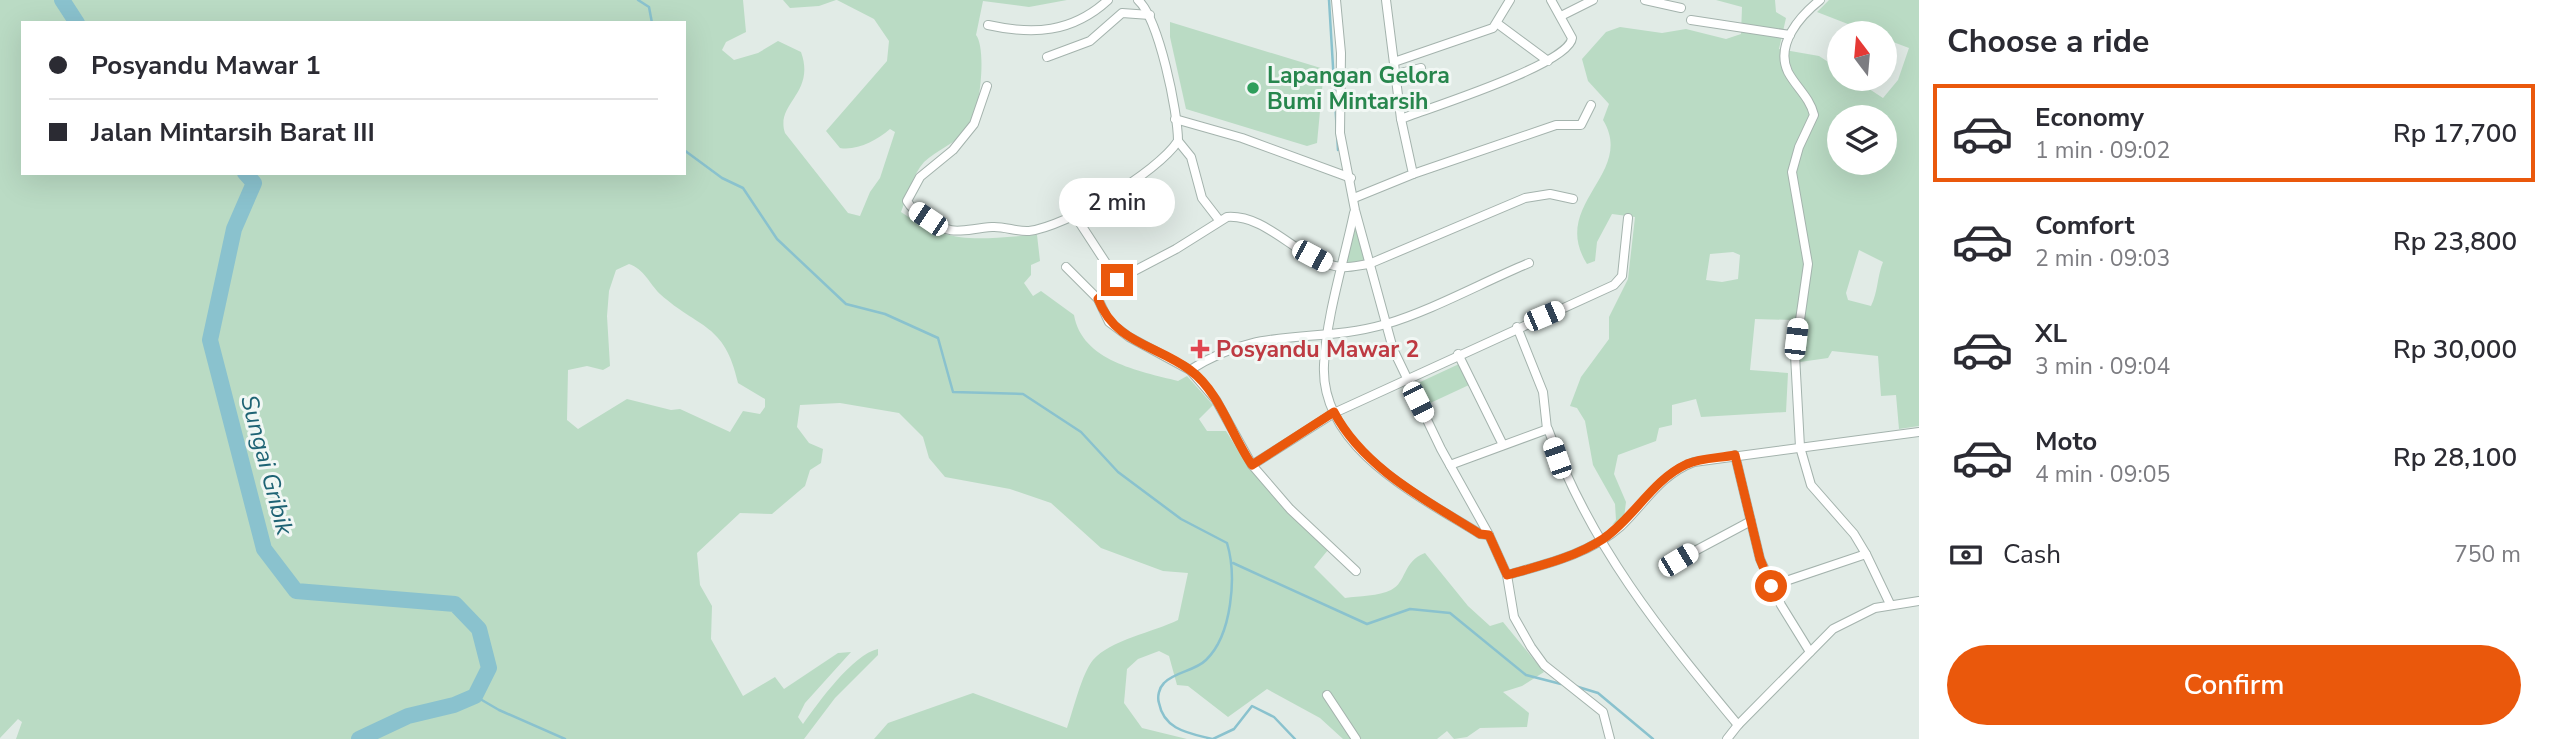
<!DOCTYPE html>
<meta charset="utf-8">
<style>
:root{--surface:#fff;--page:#f2f2f3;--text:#2b2b33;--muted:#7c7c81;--line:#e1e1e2;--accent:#ea580c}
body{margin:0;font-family:"Nunito Sans",sans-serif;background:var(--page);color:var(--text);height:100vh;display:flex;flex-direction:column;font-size:26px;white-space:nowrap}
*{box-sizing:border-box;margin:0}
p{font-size:23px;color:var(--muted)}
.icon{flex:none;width:38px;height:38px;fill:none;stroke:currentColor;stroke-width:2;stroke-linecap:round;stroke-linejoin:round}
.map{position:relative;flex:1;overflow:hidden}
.side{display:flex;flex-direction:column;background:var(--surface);width:630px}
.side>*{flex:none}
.top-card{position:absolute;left:21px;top:21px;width:665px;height:154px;border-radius:0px;box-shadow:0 7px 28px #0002;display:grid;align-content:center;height:154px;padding:0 28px;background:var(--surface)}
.needle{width:46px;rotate:344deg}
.fabs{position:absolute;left:1827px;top:21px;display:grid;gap:14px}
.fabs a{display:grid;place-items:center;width:70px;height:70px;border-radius:50%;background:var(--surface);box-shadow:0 7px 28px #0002;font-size:35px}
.end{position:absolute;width:32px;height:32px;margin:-16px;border:9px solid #ea580c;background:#fff;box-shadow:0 0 0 4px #fff}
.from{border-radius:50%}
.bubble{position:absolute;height:49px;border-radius:24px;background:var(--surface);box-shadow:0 7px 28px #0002;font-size:23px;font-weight:600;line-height:49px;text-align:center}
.car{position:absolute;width:21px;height:42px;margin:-21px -10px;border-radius:9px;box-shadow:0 0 5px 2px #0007;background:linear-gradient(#fff 24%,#345 0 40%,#fff 0 76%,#345 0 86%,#fff 0)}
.top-card b{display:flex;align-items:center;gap:24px;height:66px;font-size:26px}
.top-card b+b{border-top:2px solid var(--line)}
.top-card i{width:18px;height:18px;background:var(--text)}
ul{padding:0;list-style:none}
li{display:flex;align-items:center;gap:21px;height:98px;margin:0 14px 10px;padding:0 14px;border:4px solid transparent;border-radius:0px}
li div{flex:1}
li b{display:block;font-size:26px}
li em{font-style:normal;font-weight:600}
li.selected{border-color:var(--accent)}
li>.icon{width:63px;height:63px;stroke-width:1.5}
h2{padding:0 28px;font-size:32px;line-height:84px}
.pay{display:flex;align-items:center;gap:18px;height:77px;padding:0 28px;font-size:26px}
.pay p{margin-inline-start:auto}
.action{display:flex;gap:14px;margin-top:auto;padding:14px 28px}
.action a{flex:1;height:80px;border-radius:42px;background:var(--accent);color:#fff;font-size:28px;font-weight:600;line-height:80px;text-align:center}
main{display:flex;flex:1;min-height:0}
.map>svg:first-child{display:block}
.green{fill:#badbc4;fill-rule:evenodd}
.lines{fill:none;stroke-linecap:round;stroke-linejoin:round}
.stream{stroke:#8ac2ce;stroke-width:2.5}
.river{stroke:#8ac2ce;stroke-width:16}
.minor-casing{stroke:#a4b3ad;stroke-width:10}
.minor{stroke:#fff;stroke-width:8}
.route{stroke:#ea580c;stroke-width:9}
.leisure-dot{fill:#2e9e5b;stroke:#f1f7f4;stroke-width:2.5}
.health-dot{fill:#e0444e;stroke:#f1f7f4;stroke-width:2.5}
.labels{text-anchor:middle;stroke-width:6;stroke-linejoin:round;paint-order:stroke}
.leisure-label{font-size:23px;font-weight:bold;fill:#27864d;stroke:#f1f7f4;text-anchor:start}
.health-label{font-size:23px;font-weight:bold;fill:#be3a42;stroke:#f1f7f4;text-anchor:start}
.water-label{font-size:24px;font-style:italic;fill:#1e6374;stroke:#f1f7f4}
</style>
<main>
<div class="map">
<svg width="1919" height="739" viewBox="0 0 1919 739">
<rect width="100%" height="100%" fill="#e1ebe6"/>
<!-- green -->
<g class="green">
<path d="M0,0H743L746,32L726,42L722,50L734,60L758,53L778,41L801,52C816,94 775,103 785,133L848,213L860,216L870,192L880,178L895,132L890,129C877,140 857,151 840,148L826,131L887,61L889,41L874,19L837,0H1067L1029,7L983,1L976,35C987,49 980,115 968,129C956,143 937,150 924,162C913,174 907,197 901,212C952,247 978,238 1037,235L1040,261L1031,265V275L1024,283L1033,296L1041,291L1074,315C1082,361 1139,371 1178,381L1187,376L1213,405L1199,419L1207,431H1226L1243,458L1328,550L1314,567L1345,598C1359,596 1379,596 1391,590C1407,582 1402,562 1425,553L1468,606L1490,626L1503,622L1544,672L1522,686L1503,692L1529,713L1527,727L1480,728L1467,737L1454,739L1447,731L1437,739H1343L1320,718L1267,689L1228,717L1188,686L1177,685L1169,656L1159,651L1138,659L1127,669L1124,703L1142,728L1187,739H874L888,723L973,693L1067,728C1073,711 1082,673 1093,660C1110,640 1154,632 1178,620L1188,573L1163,571L1101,548L1051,503L1010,489L945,477L929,458L923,437L899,413L840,403L800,405L797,427L809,443L823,449L821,463L810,470L805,486L772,514L740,513L697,553L700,585L712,606L711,639L743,696L775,677L784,689L838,653L851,652L805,703L798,717L803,724C818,703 853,654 878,649V655L835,698L804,739H16L22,722L18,719L0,738ZM23,23H684V173H23ZM629,264C644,269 649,283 660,294C699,329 725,323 738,383L765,399V407L760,414L743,411L730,432L680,409L671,410L627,399L578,429L567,420L568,370L587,366L603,370L610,366L607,316L609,291L616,270Z"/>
<polygon points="783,0 836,0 819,6 790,8"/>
<path d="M1716,0H1775L1776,12L1786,18L1779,49L1819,56L1839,69V79H1854L1883,98L1898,80L1909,48L1885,39V33H1871L1817,12L1829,0H1919V426L1899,429L1896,395L1881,396L1878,356L1832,351L1828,358L1800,362L1791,357L1793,320L1755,319L1750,370L1788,373L1786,412L1701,417L1696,399L1672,405V425L1659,428L1656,441L1618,455L1614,474L1626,502L1624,518L1612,525L1616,520L1615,504L1593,465L1585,421L1577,408L1570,406L1581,377L1609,339V317L1628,279L1635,217L1612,214L1597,242L1595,261L1587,264C1549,204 1636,174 1603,120L1609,104L1588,81L1582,59L1606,32L1620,27L1662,33L1686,29L1726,39L1741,34L1742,7ZM1839,117H1885V163H1839ZM1859,250L1883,262C1877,277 1878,292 1871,306L1848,300L1846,293ZM1733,252L1740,255L1738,279L1722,282L1706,280L1710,254Z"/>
<polygon points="1170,22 1324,69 1317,143 1307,146 1186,109 1170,37"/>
<polygon points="1355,217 1366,263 1346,264"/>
<polygon points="1459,364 1469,385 1426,405 1416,384"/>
</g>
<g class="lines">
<!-- stream -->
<g class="stream">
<polyline points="638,0 649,7 652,23"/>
<polyline points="1329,0 1338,150"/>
<path d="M684,150L722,178L743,188L777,239L846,304L885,314L938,338L953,392L1023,394L1081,432L1118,472L1181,519L1227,543C1237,576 1232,635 1206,660C1195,671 1174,672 1164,683C1159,688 1157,697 1159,703C1164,730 1189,733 1212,739"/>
<polyline points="1233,563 1367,624 1410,609 1450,613 1526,675 1561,684"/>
<polyline points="1575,686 1598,693 1653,739"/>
<polyline points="475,696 499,710 565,739"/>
<polyline points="1213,739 1234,729 1252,706 1274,717 1295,739"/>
</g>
<!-- river -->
<g class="river">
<polyline points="62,0 77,23"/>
<polyline points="245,173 254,183 234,229 210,340 264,549 296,591 455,604 479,629 489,668 475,696 454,705 408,716 359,739"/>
</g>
<!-- minor casing -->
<g class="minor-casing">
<g id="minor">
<polyline points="1336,0 1341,53 1340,133 1355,210 1393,349 1441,449 1489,535 1507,575 1514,617 1531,647 1544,665 1603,712 1610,739"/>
<polyline points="1645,0 1681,8"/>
<path d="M1820,0C1800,16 1775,44 1788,72C1796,87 1810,98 1814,115L1799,147L1792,172L1808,264L1795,355L1800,447L1811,485L1854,534L1866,554"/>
<polyline points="1561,16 1593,0"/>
<polyline points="1691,20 1790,35"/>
<polyline points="1498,24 1548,61"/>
<path d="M988,25C1033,35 1072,33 1108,0"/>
<polyline points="1047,57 1090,41 1122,13 1150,15"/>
<polyline points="1394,62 1493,28 1510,0"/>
<polyline points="1396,74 1421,68"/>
<path d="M987,86L974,124L953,150L920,177L907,201C912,210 919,213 927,218C953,238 962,229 992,227C1004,226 1017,232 1029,231C1067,226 1157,173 1178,141C1178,112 1159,19 1138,0"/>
<polyline points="1175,119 1242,138 1351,178"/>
<path d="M1401,119C1429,108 1570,64 1572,38L1551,0"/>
<polyline points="1178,141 1191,157 1202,198 1219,220"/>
<polyline points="1413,174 1556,125 1581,125 1591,105"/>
<polyline points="1354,198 1413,174 1401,119 1386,0"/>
<path d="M1354,213C1344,261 1326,317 1324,365C1320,449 1421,497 1480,534L1489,535"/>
<polyline points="1074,214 1117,280"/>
<path d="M1066,267L1098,299L1109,322L1129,337L1190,370C1261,324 1313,345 1386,324C1433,310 1483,282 1529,263"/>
<path d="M1098,299L1117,280L1176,249L1227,217C1269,214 1300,263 1341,267C1350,268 1360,265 1369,264L1525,198L1550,194L1573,199"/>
<polyline points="1517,327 1543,392 1547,429"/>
<polyline points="1458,354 1503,445"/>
<polyline points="1190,370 1216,400 1252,465 1334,413 1614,285 1622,276 1628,218"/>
<polyline points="1735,455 1760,559 1781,605 1810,652"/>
<polyline points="1252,465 1290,509 1356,571"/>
<path d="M1450,465L1548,429C1590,545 1660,631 1738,725"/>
<polyline points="1678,560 1751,521"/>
<path d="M1507,575C1546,564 1590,554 1621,526C1645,503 1661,474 1694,462L1919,432"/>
<polyline points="1771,586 1866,554 1890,604"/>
<polyline points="1327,695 1356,739"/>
<polyline points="1727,739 1738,725 1833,629 1875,608 1919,601"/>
</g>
</g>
<!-- minor -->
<use href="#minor" class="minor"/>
</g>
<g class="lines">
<!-- route -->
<path class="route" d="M1117,280L1098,299C1115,343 1156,345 1190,370C1220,392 1231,435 1252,465L1334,412C1364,469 1428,501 1480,534L1489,535L1507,575C1539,566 1574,558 1603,539C1634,518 1652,480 1687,464C1701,458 1720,458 1735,455L1760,559L1771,586"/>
</g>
<!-- markers -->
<circle class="leisure-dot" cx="1253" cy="88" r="7"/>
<path class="health-dot" d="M1196.5 338.5h7v7h7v7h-7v7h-7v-7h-7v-7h7z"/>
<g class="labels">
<!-- leisure labels -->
<g class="leisure-label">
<text x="1267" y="83">Lapangan Gelora<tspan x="1267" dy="26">Bumi Mintarsih</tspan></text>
</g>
<!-- health labels -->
<g class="health-label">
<text x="1216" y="357">Posyandu Mawar 2</text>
</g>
<!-- water labels -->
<g class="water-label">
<text transform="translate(267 465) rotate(75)" y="8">Sungai Gribik</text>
</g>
</g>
</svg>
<div class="fabs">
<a><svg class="needle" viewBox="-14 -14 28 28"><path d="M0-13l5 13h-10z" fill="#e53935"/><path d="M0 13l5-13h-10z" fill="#7c7c81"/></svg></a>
<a><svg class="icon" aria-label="layers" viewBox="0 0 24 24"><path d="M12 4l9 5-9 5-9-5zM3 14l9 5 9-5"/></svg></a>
</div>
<i class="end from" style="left:1771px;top:586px"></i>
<i class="end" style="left:1117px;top:280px"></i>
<div class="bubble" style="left:1059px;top:178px;width:116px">2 min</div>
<i class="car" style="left:928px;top:219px;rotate:304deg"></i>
<i class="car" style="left:1312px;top:256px;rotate:118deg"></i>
<i class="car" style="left:1544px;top:316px;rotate:67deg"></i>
<i class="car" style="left:1796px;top:339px;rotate:7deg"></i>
<i class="car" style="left:1418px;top:402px;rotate:153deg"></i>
<i class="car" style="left:1557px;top:458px;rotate:341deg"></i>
<i class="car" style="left:1678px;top:560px;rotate:59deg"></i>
<div class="top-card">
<b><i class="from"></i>Posyandu Mawar 1</b>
<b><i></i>Jalan Mintarsih Barat III</b>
</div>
</div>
<section class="side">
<h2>Choose a ride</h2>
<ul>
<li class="selected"><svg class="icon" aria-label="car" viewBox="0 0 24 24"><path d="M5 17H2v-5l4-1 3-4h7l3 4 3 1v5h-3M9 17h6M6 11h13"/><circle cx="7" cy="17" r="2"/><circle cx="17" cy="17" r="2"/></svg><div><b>Economy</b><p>1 min · 09:02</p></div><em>Rp 17,700</em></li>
<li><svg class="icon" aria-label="car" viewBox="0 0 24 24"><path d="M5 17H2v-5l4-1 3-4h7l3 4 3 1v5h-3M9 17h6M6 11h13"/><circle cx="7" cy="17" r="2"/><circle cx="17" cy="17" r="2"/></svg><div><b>Comfort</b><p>2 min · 09:03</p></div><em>Rp 23,800</em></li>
<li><svg class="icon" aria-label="car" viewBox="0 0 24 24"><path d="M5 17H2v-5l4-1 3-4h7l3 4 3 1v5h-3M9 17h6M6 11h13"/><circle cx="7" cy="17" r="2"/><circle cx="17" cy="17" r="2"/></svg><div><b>XL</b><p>3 min · 09:04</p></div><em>Rp 30,000</em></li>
<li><svg class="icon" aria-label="car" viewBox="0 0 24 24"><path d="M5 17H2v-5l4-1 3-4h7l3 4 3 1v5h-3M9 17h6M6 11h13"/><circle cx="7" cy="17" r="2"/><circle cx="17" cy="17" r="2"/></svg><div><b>Moto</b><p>4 min · 09:05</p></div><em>Rp 28,100</em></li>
</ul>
<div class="pay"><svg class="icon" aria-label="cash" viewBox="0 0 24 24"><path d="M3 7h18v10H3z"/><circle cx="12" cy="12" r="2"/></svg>Cash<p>750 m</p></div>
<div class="action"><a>Confirm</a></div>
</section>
</main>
